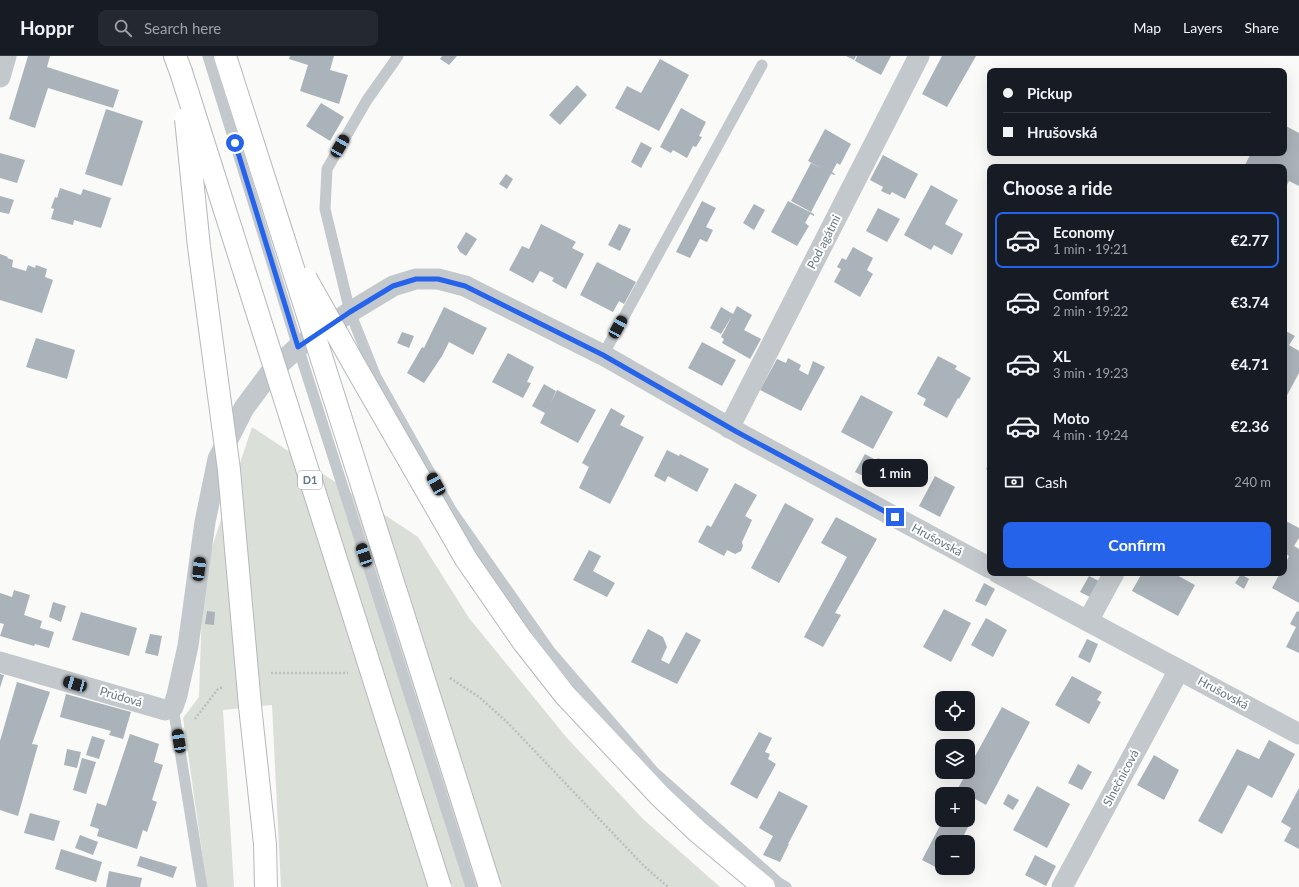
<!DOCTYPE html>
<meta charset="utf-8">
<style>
:root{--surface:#171b24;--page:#242831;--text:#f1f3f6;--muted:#9ea1a6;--line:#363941;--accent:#2563eb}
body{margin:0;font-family:Lato,sans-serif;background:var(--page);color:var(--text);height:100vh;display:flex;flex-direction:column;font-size:15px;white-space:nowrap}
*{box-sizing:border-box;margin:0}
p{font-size:13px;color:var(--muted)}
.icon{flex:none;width:22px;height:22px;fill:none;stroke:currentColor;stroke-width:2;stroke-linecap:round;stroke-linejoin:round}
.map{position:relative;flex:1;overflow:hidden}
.side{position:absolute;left:987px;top:108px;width:300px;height:412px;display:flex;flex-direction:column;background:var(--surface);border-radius:8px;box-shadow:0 4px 16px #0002}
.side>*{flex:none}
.hud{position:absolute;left:987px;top:12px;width:300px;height:88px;border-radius:8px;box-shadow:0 4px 16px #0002;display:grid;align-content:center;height:88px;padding:0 16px;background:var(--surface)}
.buttons{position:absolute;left:935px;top:635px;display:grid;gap:8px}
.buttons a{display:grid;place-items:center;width:40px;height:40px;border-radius:8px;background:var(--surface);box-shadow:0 4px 16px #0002;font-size:20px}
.end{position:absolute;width:18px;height:18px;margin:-9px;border:5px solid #2563eb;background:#fff;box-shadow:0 0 0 2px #fff}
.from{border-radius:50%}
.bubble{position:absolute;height:28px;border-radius:8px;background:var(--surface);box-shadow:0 4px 16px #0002;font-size:13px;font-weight:700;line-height:28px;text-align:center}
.car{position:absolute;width:12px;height:24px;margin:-12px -6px;border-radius:5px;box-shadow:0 0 3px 1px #0007;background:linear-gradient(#222 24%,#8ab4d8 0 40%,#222 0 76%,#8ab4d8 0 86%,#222 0)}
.hud b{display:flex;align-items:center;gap:14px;height:38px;font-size:15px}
.hud b+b{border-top:1px solid var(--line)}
.hud i{width:10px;height:10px;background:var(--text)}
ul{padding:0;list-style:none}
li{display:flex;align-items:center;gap:12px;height:56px;margin:0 8px 6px;padding:0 8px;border:2px solid transparent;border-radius:8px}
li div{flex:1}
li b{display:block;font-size:15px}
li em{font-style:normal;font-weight:700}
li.current{border-color:var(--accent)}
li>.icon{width:36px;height:36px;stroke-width:1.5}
h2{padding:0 16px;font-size:18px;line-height:48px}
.pay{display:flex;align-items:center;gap:10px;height:44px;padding:0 16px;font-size:15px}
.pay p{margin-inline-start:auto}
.cta{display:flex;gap:8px;margin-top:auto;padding:8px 16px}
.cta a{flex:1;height:46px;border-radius:8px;background:var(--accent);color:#fff;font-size:16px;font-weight:700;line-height:46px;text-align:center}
header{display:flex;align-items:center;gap:24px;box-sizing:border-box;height:56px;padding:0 20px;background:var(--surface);border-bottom:1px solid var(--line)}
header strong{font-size:19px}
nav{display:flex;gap:22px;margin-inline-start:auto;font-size:14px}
.search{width:280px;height:36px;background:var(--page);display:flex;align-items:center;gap:10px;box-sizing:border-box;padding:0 14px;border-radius:8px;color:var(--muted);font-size:15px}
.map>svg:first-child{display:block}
.green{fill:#dadfd7}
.building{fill:#aab3b9}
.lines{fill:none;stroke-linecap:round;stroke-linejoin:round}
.highway-casing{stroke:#b4b9bd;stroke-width:24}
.path{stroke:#bbbfc2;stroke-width:2.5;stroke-dasharray:2 2;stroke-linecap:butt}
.lane{stroke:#c3c8cc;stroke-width:11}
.street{stroke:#c3c8cc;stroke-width:21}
.highway{stroke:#fff;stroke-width:22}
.highway-bridge-casing{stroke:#b4b9bd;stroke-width:24;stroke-linecap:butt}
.highway-bridge{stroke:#fff;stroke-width:22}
.route{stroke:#2563eb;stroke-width:5}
.labels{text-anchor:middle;stroke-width:4;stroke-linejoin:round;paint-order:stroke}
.shield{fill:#fff;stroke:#939fa8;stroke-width:1}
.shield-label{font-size:11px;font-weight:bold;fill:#657683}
.street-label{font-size:12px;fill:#657683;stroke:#fff}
</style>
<header>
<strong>Hoppr</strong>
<div class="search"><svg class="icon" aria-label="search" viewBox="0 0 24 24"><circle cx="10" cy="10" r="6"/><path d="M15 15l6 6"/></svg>Search here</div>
<nav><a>Map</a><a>Layers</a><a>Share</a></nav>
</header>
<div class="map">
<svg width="1299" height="831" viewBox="0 0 1299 831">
<rect width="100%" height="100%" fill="#fafaf8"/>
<!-- green -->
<polygon class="green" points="252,371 418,481 469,562 567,682 643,763 720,831 281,831 272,649 223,654 234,831 207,831 183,662 199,641 203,518"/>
<!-- building -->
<g class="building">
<polygon points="28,0 50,0 47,11 119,34 113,52 48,32 35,72 9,63"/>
<polygon points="290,0 334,0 330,14 348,19 339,48 300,35 308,9 289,3"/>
<polygon points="442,0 457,0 449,9 440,3"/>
<polygon points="846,0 856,0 854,4"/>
<polygon points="857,0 891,0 881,19 855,5"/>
<polygon points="942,0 976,0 947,51 922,38"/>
<polygon points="660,3 689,19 659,75 615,52 627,30 641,37"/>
<polygon points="577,29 587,39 560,69 549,59"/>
<polygon points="321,47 344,61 330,85 306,70"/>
<polygon points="681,52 706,66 699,80 702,81 696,91 693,90 687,102 673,94 671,97 660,91"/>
<polygon points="106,53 143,65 122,130 85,118"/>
<polygon points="1284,69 1299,77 1299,130 1289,125 1284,135 1284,111 1244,111 1251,97 1284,97"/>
<polygon points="825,73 851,88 840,109 837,107 832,116 835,118 835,119 831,118 811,156 791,145 811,107 823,113 808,105"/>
<polygon points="641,86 652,92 641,112 631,106"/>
<polygon points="0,97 25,104 17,127 0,122"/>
<polygon points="883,99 918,118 905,143 892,136 890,139 881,135 883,131 870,124"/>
<polygon points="506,118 513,123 507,133 499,128"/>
<polygon points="931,129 958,144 945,168 963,178 952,199 934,189 931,194 904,179"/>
<polygon points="60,132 81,139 83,133 111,142 101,172 74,164 73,169 51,163 54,153 51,152 55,141 57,142"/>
<polygon points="0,140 14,144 9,158 0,156"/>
<polygon points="702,145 716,152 706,171 713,174 707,186 700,183 690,202 676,196"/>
<polygon points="788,145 814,158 814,160 810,158 805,167 809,170 797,190 771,176"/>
<polygon points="754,148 765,154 754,174 743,167"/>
<polygon points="878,152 900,163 887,186 866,175"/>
<polygon points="541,168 576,186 572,192 584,198 566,233 552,225 554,222 540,215 533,227 509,214 522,190 529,193"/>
<polygon points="619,168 631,173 620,195 608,189"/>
<polygon points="466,176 477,183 466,200 460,196 457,191"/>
<polygon points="853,191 873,202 867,214 873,218 860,241 834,226 841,213 837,211 842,202 846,204"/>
<polygon points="0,198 8,201 7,202 13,204 12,211 26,215 28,209 35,212 36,209 47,213 45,221 53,224 42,257 0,244"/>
<polygon points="597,206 636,226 624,248 619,245 613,256 580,239"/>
<polygon points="737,250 752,259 744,274 761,283 750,303 722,287 724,283 721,281 732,260 721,278 710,272 721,251 733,258"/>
<polygon points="444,251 487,272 473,299 449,286 442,300 424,327 407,317 422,291 424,292"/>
<polygon points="1284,274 1295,280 1289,289 1299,295 1299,317 1285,343 1284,342"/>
<polygon points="402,276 414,280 409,292 397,287"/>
<polygon points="36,282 75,294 67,323 26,311"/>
<polygon points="702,286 736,304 722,330 688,312"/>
<polygon points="508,297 534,311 527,326 531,327 523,342 492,326"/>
<polygon points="938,300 957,310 955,313 971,322 959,343 958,342 947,362 923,349 926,343 917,338"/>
<polygon points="788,302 801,309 799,314 808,319 813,305 825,311 801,355 760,334 777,303 786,307"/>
<polygon points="544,328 556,335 551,346 557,334 596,354 578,387 540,367 545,357 532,350"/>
<polygon points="861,339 893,356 873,393 841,376"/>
<polygon points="611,352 625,360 620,369 644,381 610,448 579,432 589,411 582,407"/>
<polygon points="667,394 679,400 680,398 709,413 697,436 668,420 665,426 654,420"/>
<polygon points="865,398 876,404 867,422 855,416"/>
<polygon points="878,402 899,412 890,431 869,421"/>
<polygon points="990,406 990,415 986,413"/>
<polygon points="935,420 955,431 940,461 919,450"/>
<polygon points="735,427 757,439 745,460 752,464 742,486 743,490 741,495 735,498 727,494 724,500 698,486 707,469 711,471"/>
<polygon points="785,447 814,463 779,527 751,512"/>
<polygon points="836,461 877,483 835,557 841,559 823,591 804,581 847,501 821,487"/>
<polygon points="1284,464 1299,472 1299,482 1294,490 1299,493 1299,547 1272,532 1280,517 1284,517 1284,510 1289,500 1284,497"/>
<polygon points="589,494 601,500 593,515 615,527 607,541 573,524"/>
<polygon points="1142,517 1173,517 1195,529 1178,560 1132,535"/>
<polygon points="1241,518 1249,523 1244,533 1235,527"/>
<polygon points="1089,520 1101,526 1092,542 1080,536"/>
<polygon points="984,527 995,533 986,550 975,545"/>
<polygon points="14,534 30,539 24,559 42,565 40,572 54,576 49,592 35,588 34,590 0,580 4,568 0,567 0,537 12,541"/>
<polygon points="53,546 66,550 61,566 49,561"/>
<polygon points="944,553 971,567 951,606 923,591"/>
<polygon points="207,555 215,556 214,569 205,568"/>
<polygon points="1297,555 1299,556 1299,597 1286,591 1296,571 1290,568"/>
<polygon points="81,556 137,572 129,600 72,584"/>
<polygon points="986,562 1007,574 993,601 971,589"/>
<polygon points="648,573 663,581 667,591 661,604 669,608 686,576 701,584 677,628 631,606"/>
<polygon points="150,578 162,580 158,600 145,597"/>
<polygon points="1087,583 1098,588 1090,607 1078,601"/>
<polygon points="0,618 4,619 0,632"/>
<polygon points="1072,620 1102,636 1097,644 1101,646 1089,668 1055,649"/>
<polygon points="17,626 50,636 32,688 38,689 18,760 0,754 0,685"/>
<polygon points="66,638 131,656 123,683 109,679 111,675 60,661"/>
<polygon points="1002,651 1030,666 986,749 968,739 968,738 965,738 957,734 967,716 968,716 968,713"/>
<polygon points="759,676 772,682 765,696 770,698 768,703 776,708 757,743 730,728"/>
<polygon points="130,678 159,688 154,706 163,709 152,744 157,746 147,776 143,774 137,793 97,780 99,773 90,770 97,747 106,750"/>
<polygon points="92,680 105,684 99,703 86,699"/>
<polygon points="1269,684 1295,698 1272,742 1248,729 1222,778 1198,765 1237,693 1259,703"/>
<polygon points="67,693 81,696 77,712 64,709"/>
<polygon points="1154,699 1179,714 1164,744 1137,729"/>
<polygon points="82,702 96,706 86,738 73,734"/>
<polygon points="1078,708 1092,716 1082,734 1068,727"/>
<polygon points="1037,730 1070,748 1047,792 1013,774"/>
<polygon points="1299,732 1299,793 1284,785 1291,772 1281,766"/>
<polygon points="779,735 808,750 788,788 789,788 780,806 763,799 773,780 759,772"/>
<polygon points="1008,738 1019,744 1013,754 1003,748"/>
<polygon points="30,757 60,765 54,785 24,777"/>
<polygon points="943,764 964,764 970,767 961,785 951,780 948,786 942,786 942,812 955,812 951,819 922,804"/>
<polygon points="80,779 98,786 93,799 75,792"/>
<polygon points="61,793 102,806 96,826 55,813"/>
<polygon points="1035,799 1056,810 1046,830 1025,819"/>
<polygon points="140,800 177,811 173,822 137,810"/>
<polygon points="109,815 142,822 140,831 106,831"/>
</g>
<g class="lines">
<!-- highway casing -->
<g class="highway-casing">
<g id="highway">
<polyline points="175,0 181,16"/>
<polyline points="225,0 283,181"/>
<polyline points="522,584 565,639 660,740 697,775 764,831"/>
<polyline points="250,650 265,788 266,831"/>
</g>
</g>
<!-- path -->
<g class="path">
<polyline points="271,617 348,617"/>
<polyline points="450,622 479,641 507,666 644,810 668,831"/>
<polyline points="195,663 218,633 224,631"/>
</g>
<!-- lane -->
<g class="lane">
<polyline points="208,0 298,291 471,831"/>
<polyline points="398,0 367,44 327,113 325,153 350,256 376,321 451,454 549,594 654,716 779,827 786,831"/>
<polyline points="603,299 762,9"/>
<polyline points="173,651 202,831"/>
</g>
<!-- street -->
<g class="street">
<polyline points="0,21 6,0"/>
<polyline points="729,372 919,0"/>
<polyline points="998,517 1299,678"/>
<polyline points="1088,565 1114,517"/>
<polyline points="0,606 165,654 173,651 177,639 188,590 205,466 218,403 244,352 270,317 298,291 350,256 393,230 416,223 438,223 465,230 603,299 746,381 990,512"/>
<polyline points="1062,831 1179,614"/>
</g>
<!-- highway -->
<use href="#highway" class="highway"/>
<!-- highway-bridge casing -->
<g class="highway-bridge-casing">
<g id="highway-bridge">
<polyline points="181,16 440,831"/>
<polyline points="186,63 199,191 229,414 250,650"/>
<polyline points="283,181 490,831"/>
<polyline points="306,223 355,310 466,503 522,584"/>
</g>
</g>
<!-- highway-bridge -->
<use href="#highway-bridge" class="highway-bridge"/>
</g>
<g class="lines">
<!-- route -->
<polyline class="route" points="235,87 298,291 350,256 393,230 416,223 438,223 465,230 603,299 737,376 895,461"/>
</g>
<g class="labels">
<!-- shield labels -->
<rect class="shield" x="298" y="415" width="24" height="18" rx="3"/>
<g class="shield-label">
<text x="310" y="428">D1</text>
</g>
<!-- street labels -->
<g class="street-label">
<text transform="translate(824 186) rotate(-63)" y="4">Pod agátmi</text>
<text transform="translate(937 484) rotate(28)" y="4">Hrušovská</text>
<text transform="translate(1223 637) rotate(28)" y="4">Hrušovská</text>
<text transform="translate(121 641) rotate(16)" y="4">Prúdová</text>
<text transform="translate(1121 722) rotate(-62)" y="4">Slnečnicová</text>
</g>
</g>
</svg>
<div class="buttons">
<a><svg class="icon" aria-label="locate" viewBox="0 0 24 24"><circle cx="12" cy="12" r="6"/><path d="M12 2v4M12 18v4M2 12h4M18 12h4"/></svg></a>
<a><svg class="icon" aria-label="layers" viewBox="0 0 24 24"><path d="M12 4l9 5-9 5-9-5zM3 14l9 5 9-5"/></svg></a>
<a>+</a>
<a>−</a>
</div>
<i class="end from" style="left:235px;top:87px"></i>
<i class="end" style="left:895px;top:461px"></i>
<div class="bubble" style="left:862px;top:403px;width:66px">1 min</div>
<i class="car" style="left:340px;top:90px;rotate:30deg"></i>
<i class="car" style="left:618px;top:271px;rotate:29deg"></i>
<i class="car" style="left:436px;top:428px;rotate:331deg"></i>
<i class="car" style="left:364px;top:499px;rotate:342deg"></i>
<i class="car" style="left:199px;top:513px;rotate:7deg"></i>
<i class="car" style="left:75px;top:628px;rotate:286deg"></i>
<i class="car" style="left:179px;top:685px;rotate:351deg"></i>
<div class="hud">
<b><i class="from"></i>Pickup</b>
<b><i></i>Hrušovská</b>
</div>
<section class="side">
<h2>Choose a ride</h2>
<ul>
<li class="current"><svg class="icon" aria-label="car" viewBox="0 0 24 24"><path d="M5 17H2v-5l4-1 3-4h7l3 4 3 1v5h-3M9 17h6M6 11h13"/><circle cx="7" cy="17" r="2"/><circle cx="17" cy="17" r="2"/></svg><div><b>Economy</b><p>1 min · 19:21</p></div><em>€2.77</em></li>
<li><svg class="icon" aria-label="car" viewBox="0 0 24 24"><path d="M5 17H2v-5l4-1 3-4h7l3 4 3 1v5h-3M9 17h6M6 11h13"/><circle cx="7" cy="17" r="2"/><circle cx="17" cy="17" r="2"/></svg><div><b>Comfort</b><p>2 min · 19:22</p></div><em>€3.74</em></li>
<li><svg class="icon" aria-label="car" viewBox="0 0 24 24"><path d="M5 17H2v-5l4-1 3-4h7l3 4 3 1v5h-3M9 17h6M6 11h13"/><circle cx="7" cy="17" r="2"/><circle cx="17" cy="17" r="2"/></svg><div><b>XL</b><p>3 min · 19:23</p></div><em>€4.71</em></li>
<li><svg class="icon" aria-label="car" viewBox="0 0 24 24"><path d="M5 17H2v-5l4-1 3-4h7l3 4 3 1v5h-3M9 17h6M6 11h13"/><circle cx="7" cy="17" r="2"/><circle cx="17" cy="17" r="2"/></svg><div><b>Moto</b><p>4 min · 19:24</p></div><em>€2.36</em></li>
</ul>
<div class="pay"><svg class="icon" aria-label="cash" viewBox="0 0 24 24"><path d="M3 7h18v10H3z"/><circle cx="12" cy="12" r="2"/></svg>Cash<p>240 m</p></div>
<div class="cta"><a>Confirm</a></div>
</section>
</div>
